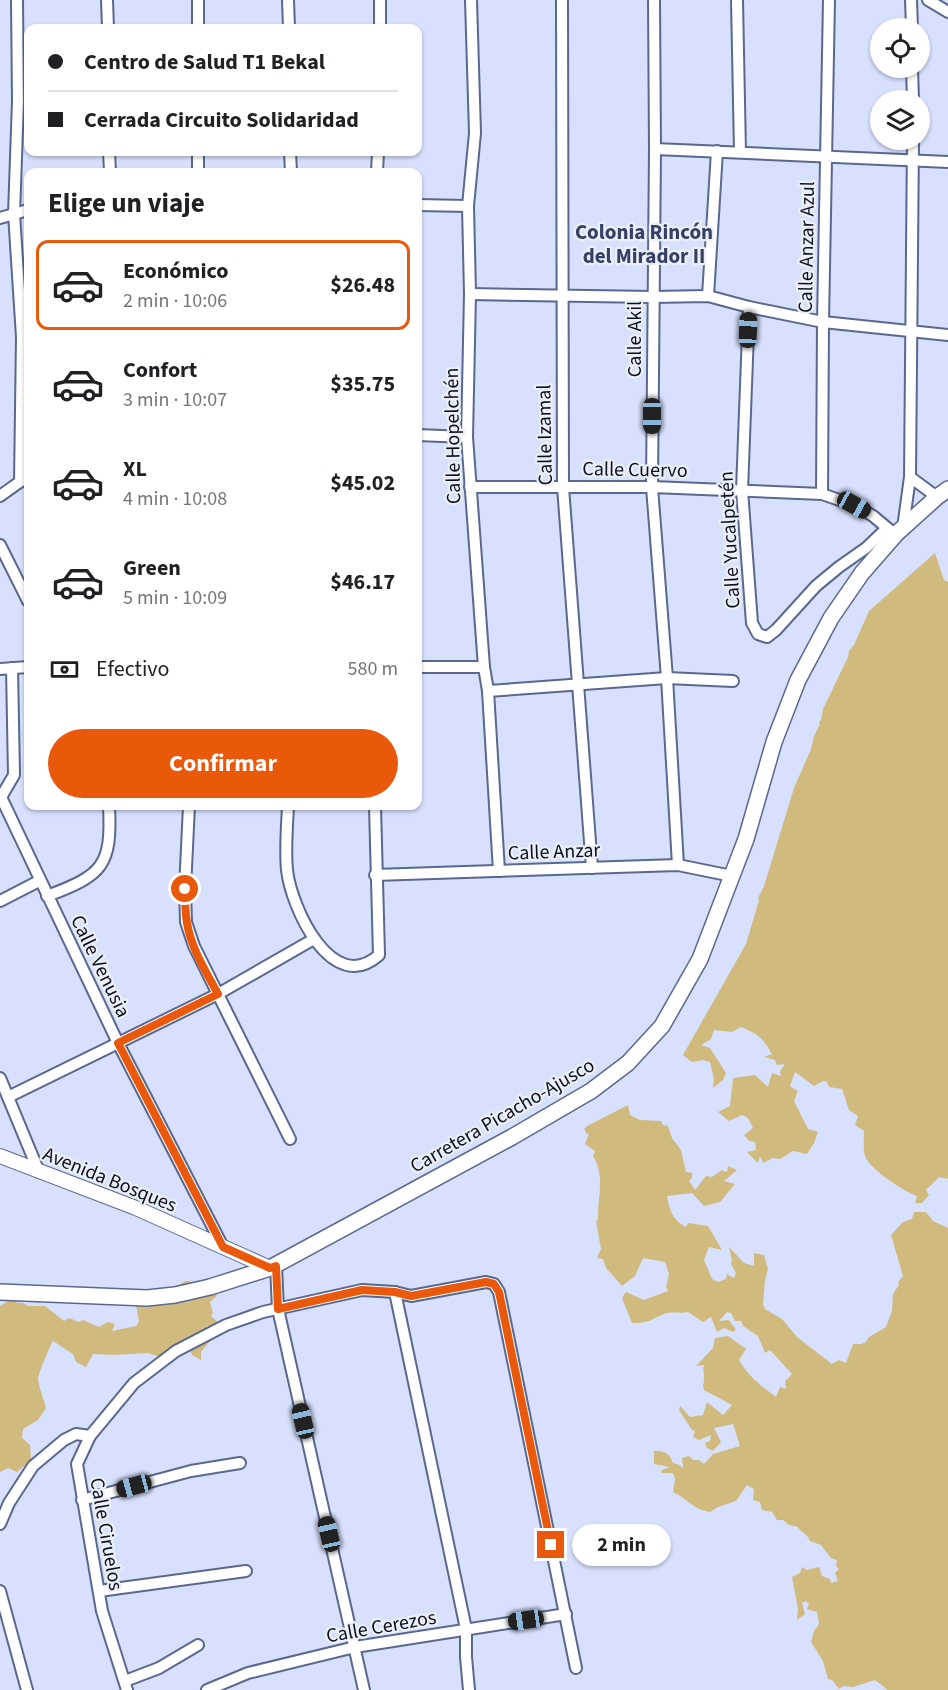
<!DOCTYPE html>
<html lang="es">
<meta charset="utf-8">
<style>
:root{--surface:#fff;--page:#f6f6f6;--text:#202124;--muted:#757577;--line:#e0e0e0;--accent:#ea580c}
body{margin:0;font-family:"Source Sans 3",sans-serif;background:var(--page);color:var(--text);height:100vh;display:flex;flex-direction:column;font-size:22px;white-space:nowrap}
*{box-sizing:border-box;margin:0}
p{font-size:20px;color:var(--muted)}
.icon{flex:none;width:33px;height:33px;fill:none;stroke:currentColor;stroke-width:2;stroke-linecap:round;stroke-linejoin:round}
.map{position:relative;flex:1;overflow:hidden}
.side{position:absolute;left:24px;top:168px;width:398px;height:642px;display:flex;flex-direction:column;background:var(--surface);border-radius:12px;box-shadow:0 2px 4px #0004}
.side>*{flex:none}
.hud{position:absolute;left:24px;top:24px;width:398px;height:132px;border-radius:12px;box-shadow:0 2px 4px #0004;display:grid;align-content:center;height:132px;padding:0 24px;background:var(--surface)}
.fabs{position:absolute;left:870px;top:18px;display:grid;gap:12px}
.fabs a{display:grid;place-items:center;width:60px;height:60px;border-radius:50%;background:var(--surface);box-shadow:0 2px 4px #0004;font-size:30px}
.end{position:absolute;width:27px;height:27px;margin:-14px;border:8px solid #ea580c;background:#fff;box-shadow:0 0 0 3px #fff}
.from{border-radius:50%}
.bubble{position:absolute;height:42px;border-radius:21px;background:var(--surface);box-shadow:0 2px 4px #0004;font-size:20px;font-weight:700;line-height:42px;text-align:center}
.car{position:absolute;width:18px;height:36px;margin:-18px -9px;border-radius:8px;box-shadow:0 0 4px 2px #0007;background:linear-gradient(#222 24%,#8ab4d8 0 40%,#222 0 76%,#8ab4d8 0 86%,#222 0)}
.hud b{display:flex;align-items:center;gap:21px;height:57px;font-size:22px}
.hud b+b{border-top:2px solid var(--line)}
.hud i{width:15px;height:15px;background:var(--text)}
ul{padding:0;list-style:none}
li{display:flex;align-items:center;gap:18px;height:90px;margin:0 12px 9px;padding:0 12px;border:3px solid transparent;border-radius:12px}
li div{flex:1}
li b{display:block;font-size:22px}
li em{font-style:normal;font-weight:700}
li.selected{border-color:var(--accent)}
li>.icon{width:54px;height:54px;stroke-width:1.5}
h2{padding:0 24px;font-size:27px;line-height:72px}
.pay{display:flex;align-items:center;gap:15px;height:66px;padding:0 24px;font-size:22px}
.pay p{margin-inline-start:auto}
.cta{display:flex;gap:12px;margin-top:auto;padding:12px 24px}
.cta a{flex:1;height:69px;border-radius:36px;background:var(--accent);color:#fff;font-size:24px;font-weight:700;line-height:69px;text-align:center}
.map>svg:first-child{display:block}
.green{fill:#d1ba7e}
.lines{fill:none;stroke-linecap:round;stroke-linejoin:round}
.minor-casing{stroke:#5a6890;stroke-width:14}
.tertiary-casing{stroke:#5a6890;stroke-width:16}
.secondary-casing{stroke:#5a6890;stroke-width:18}
.minor{stroke:#fff;stroke-width:10}
.tertiary{stroke:#fff;stroke-width:14}
.secondary{stroke:#fff;stroke-width:15}
.route{stroke:#ea580c;stroke-width:8}
.labels{text-anchor:middle;stroke-width:4.5;stroke-linejoin:round;paint-order:stroke}
.street-label{font-size:20px;fill:#0b101f;stroke:#ebeff8}
.neighbourhood-label{font-size:21px;font-weight:bold;fill:#344065;stroke:#ebeff8}
</style>
<div class="map">
<svg width="948" height="1690" viewBox="0 0 948 1690">
<rect width="100%" height="100%" fill="#d7e1fd"/>
<!-- green -->
<g class="green">
<path d="M935,553L944,580L948,582V1179L939,1177L926,1190L929,1195L922,1203H915L917,1196C905,1192 869,1169 865,1156C863,1148 864,1139 864,1131L855,1125L858,1116L849,1110L842,1089L829,1087L827,1082L823,1081L814,1086L795,1072L790,1086L798,1091L794,1101L808,1129L818,1132L814,1143L807,1154L793,1151L780,1159L773,1158L763,1163L760,1156L758,1163L747,1152L756,1150L755,1142L749,1141L744,1135L753,1128L748,1118L742,1115L729,1121L718,1112L730,1106L733,1078L755,1075L768,1087L772,1073L781,1076L780,1071L785,1064L777,1065L775,1060L764,1057L772,1054C762,1037 758,1034 741,1027L732,1032L714,1030L711,1039L701,1045L710,1048L726,1073L723,1080L713,1088L714,1079L710,1062L703,1060L692,1062L683,1055L746,944L759,900L758,898L764,886L794,788L811,749L814,736L820,724L819,722L821,720L823,709L848,657L849,651L854,645L869,611Z"/>
<path d="M628,1105L630,1115L640,1120L661,1121L663,1125L668,1126L672,1138L681,1150L686,1172L692,1173V1178L689,1181L695,1190L706,1176L712,1177L722,1170L727,1172L728,1166L737,1170L724,1181L735,1184L720,1202L704,1206L692,1193L667,1196C669,1209 673,1221 686,1227L688,1223L708,1226L722,1250L709,1247L704,1260L712,1279L718,1282L726,1279L727,1274L734,1278L736,1273L731,1264L732,1260L729,1247L744,1263L754,1266V1253L764,1255L768,1269L765,1280L763,1305L765,1309L782,1319L797,1337L832,1364L839,1360L846,1363L853,1344H861L866,1342L869,1337L886,1327L892,1311L893,1294L899,1285L898,1282L903,1276L891,1235L903,1222L912,1219L914,1212H926L933,1221L948,1228V1690H888L875,1680L853,1687L843,1686L839,1689L832,1680L828,1679L823,1661L811,1642L814,1631L819,1624L817,1612L807,1609L809,1604L806,1601L802,1603L805,1614L797,1620L798,1609L792,1577L800,1573L802,1567L807,1570L819,1567L822,1576L830,1579L831,1583L838,1581L835,1573L839,1569L836,1566L837,1560L831,1558L821,1545L810,1541C808,1534 801,1533 798,1527L789,1525L783,1520H777L772,1512L762,1510L760,1502L753,1500L754,1489L747,1485L736,1501L718,1507L710,1512C694,1510 688,1499 673,1492L675,1479L673,1473H661L662,1470L670,1467L654,1464V1451C664,1451 669,1452 673,1463L680,1465L682,1469L683,1466L682,1458L689,1456L693,1460H699L704,1464L713,1454L740,1446L733,1424L714,1428L721,1442L713,1451L707,1448L705,1443L710,1441L711,1435L699,1440L693,1437L695,1431L692,1430L679,1410L680,1406L690,1417L703,1415L707,1402L723,1415L732,1405L704,1390L703,1385C706,1377 702,1371 704,1365L696,1366L713,1348L715,1338L728,1336L746,1349L739,1360C748,1376 761,1386 776,1397L780,1387L786,1389L785,1381L792,1374L770,1350L765,1353L758,1336L743,1326L741,1321H735L731,1313L727,1312L719,1321L729,1320L736,1330L733,1332L724,1328L717,1332L711,1317L703,1322L688,1312C681,1314 671,1311 664,1314C650,1320 649,1323 632,1323L622,1298L626,1292L644,1300L668,1291L666,1287L669,1274L665,1262L643,1258L635,1276L622,1286L606,1268L603,1259L597,1258L601,1249L596,1221L598,1220C597,1197 606,1178 593,1156L595,1151L585,1144L589,1134H587L584,1129L587,1126Z"/>
<path d="M185,1281H190L193,1286H214L217,1296L210,1302L213,1313L211,1316L218,1322L210,1327L208,1325L206,1329L207,1334L203,1341L211,1340L201,1352V1360L192,1355L190,1350L163,1358L148,1353L113,1355L93,1354L86,1367L76,1362L73,1354L53,1341C50,1346 38,1374 38,1379C39,1388 44,1399 46,1408L38,1420L23,1429L22,1438L30,1445L31,1460L17,1472L8,1468L0,1472V1306L15,1297L17,1303H23L28,1306H45L64,1321L69,1318L79,1322L83,1320L99,1327L108,1322L115,1324L112,1331L136,1326L139,1322L136,1305L140,1294L179,1285Z"/>
</g>
<g class="lines">
<!-- minor casing -->
<g class="minor-casing">
<g id="minor">
<polyline points="17,0 18,101 14,214 22,337 20,482"/>
<polyline points="107,0 108,28"/>
<polyline points="288,0 289,28"/>
<polyline points="471,0 475,133 468,206 470,294 467,437 484,667 488,691 499,871"/>
<polyline points="562,0 563,487 592,868"/>
<polyline points="654,0 655,149 652,487 667,678 678,865"/>
<polyline points="737,0 740,152"/>
<polyline points="911,0 912,28"/>
<polyline points="928,0 948,12"/>
<polyline points="198,28 198,0"/>
<polyline points="380,28 380,0"/>
<polyline points="912,68 913,100"/>
<polyline points="655,149 948,162"/>
<polyline points="109,152 110,172"/>
<polyline points="198,152 198,172"/>
<polyline points="290,152 291,172"/>
<polyline points="377,172 378,152"/>
<polyline points="417,205 468,206"/>
<polyline points="0,218 28,210"/>
<polyline points="470,294 652,297 708,296 749,307 823,322 948,335"/>
<polyline points="708,296 717,151"/>
<polyline points="749,307 742,490 752,623 758,634 767,637 776,630 816,586 839,567 866,548 887,528"/>
<polyline points="417,435 467,437"/>
<polyline points="910,477 937,497"/>
<polyline points="470,487 652,487 822,494 854,505 873,516 891,531"/>
<polyline points="822,494 823,322 829,0"/>
<polyline points="0,496 28,476"/>
<polyline points="903,528 910,477 913,140"/>
<polyline points="0,545 28,601"/>
<polyline points="417,667 484,667"/>
<polyline points="0,669 28,667"/>
<polyline points="488,691 667,678 733,681"/>
<polyline points="0,795 118,1043 223,1247"/>
<polyline points="0,799 14,775 12,668"/>
<polyline points="189,806 185,889 186,922 194,946 290,1139"/>
<path d="M288,806C287,827 285,849 287,870C291,907 332,997 379,955L375,806"/>
<polyline points="375,875 678,865 732,876"/>
<path d="M47,896C103,875 112,866 109,806"/>
<polyline points="0,901 39,881"/>
<polyline points="0,1078 39,1172"/>
<polyline points="8,1097 218,994 314,939"/>
<polyline points="276,1266 278,1309 364,1690"/>
<polyline points="395,1292 466,1629 466,1657 469,1690"/>
<polyline points="82,1500 191,1471 240,1463"/>
<polyline points="0,1524 9,1503 33,1466 64,1440 76,1434 90,1436"/>
<polyline points="0,1591 27,1690"/>
<polyline points="99,1591 246,1571"/>
<polyline points="125,1681 159,1668 198,1645"/>
<polyline points="127,1690 102,1611 77,1464 90,1436 134,1383 176,1351 226,1325 263,1312 362,1290 395,1292 411,1296 486,1282 494,1284 499,1292 576,1668"/>
<polyline points="207,1690 248,1673 355,1647 566,1614"/>
</g>
</g>
<!-- tertiary casing -->
<g class="tertiary-casing">
<polyline id="tertiary" points="0,1156 136,1208 270,1268"/>
</g>
<!-- secondary casing -->
<g class="secondary-casing">
<polyline id="secondary" points="0,1292 147,1298 175,1295 210,1287 270,1268 512,1137 591,1091 628,1063 662,1026 700,959 746,839 774,742 798,680 831,618 862,573 896,534 937,497 948,489"/>
</g>
<!-- minor -->
<use href="#minor" class="minor"/>
<!-- tertiary -->
<use href="#tertiary" class="tertiary"/>
<!-- secondary -->
<use href="#secondary" class="secondary"/>
</g>
<g class="lines">
<!-- route -->
<path class="route" d="M185,889C185,900 185,912 187,923C191,948 206,972 218,994L118,1043L223,1247L270,1268L276,1266L278,1309L362,1290L395,1292L411,1296L486,1282L494,1284L499,1292L551,1545"/>
</g>
<g class="labels">
<!-- street labels -->
<g class="street-label">
<text transform="translate(806 247) rotate(-89)" y="7">Calle Anzar Azul</text>
<text transform="translate(634 339) rotate(-90)" y="7">Calle Akil</text>
<text transform="translate(544 435) rotate(-91)" y="7">Calle Izamal</text>
<text transform="translate(452 436) rotate(-91)" y="7">Calle Hopelchén</text>
<text transform="translate(635 469) rotate(1)" y="7">Calle Cuervo</text>
<text transform="translate(729 540) rotate(-93)" y="7">Calle Yucalpetén</text>
<text transform="translate(554 851) rotate(-2)" y="7">Calle Anzar</text>
<text transform="translate(101 966) rotate(64)" y="7">Calle Venusia</text>
<text transform="translate(502 1115) rotate(-30)" y="7">Carretera Picacho-Ajusco</text>
<text transform="translate(110 1179) rotate(22)" y="7">Avenida Bosques</text>
<text transform="translate(107 1534) rotate(80)" y="7">Calle Ciruelos</text>
<text transform="translate(381 1626) rotate(-10)" y="7">Calle Cerezos</text>
</g>
<!-- neighbourhood labels -->
<g class="neighbourhood-label">
<text x="644" y="239">Colonia Rincón<tspan x="644" dy="24">del Mirador II</tspan></text>
</g>
</g>
</svg>
<div class="fabs">
<a><svg class="icon" aria-label="locate" viewBox="0 0 24 24"><circle cx="12" cy="12" r="6"/><path d="M12 2v4M12 18v4M2 12h4M18 12h4"/></svg></a>
<a><svg class="icon" aria-label="layers" viewBox="0 0 24 24"><path d="M12 4l9 5-9 5-9-5zM3 14l9 5 9-5"/></svg></a>
</div>
<i class="end from" style="left:185px;top:889px"></i>
<i class="end" style="left:551px;top:1545px"></i>
<div class="bubble" style="left:572px;top:1524px;width:99px">2 min</div>
<i class="car" style="left:748px;top:330px;rotate:2deg"></i>
<i class="car" style="left:652px;top:416px;rotate:180deg"></i>
<i class="car" style="left:854px;top:505px;rotate:119deg"></i>
<i class="car" style="left:303px;top:1421px;rotate:347deg"></i>
<i class="car" style="left:134px;top:1486px;rotate:255deg"></i>
<i class="car" style="left:329px;top:1534px;rotate:347deg"></i>
<i class="car" style="left:526px;top:1620px;rotate:262deg"></i>
<div class="hud">
<b><i class="from"></i>Centro de Salud T1 Bekal</b>
<b><i></i>Cerrada Circuito Solidaridad</b>
</div>
<section class="side">
<h2>Elige un viaje</h2>
<ul>
<li class="selected"><svg class="icon" aria-label="car" viewBox="0 0 24 24"><path d="M5 17H2v-5l4-1 3-4h7l3 4 3 1v5h-3M9 17h6M6 11h13"/><circle cx="7" cy="17" r="2"/><circle cx="17" cy="17" r="2"/></svg><div><b>Económico</b><p>2 min · 10:06</p></div><em>$26.48</em></li>
<li><svg class="icon" aria-label="car" viewBox="0 0 24 24"><path d="M5 17H2v-5l4-1 3-4h7l3 4 3 1v5h-3M9 17h6M6 11h13"/><circle cx="7" cy="17" r="2"/><circle cx="17" cy="17" r="2"/></svg><div><b>Confort</b><p>3 min · 10:07</p></div><em>$35.75</em></li>
<li><svg class="icon" aria-label="car" viewBox="0 0 24 24"><path d="M5 17H2v-5l4-1 3-4h7l3 4 3 1v5h-3M9 17h6M6 11h13"/><circle cx="7" cy="17" r="2"/><circle cx="17" cy="17" r="2"/></svg><div><b>XL</b><p>4 min · 10:08</p></div><em>$45.02</em></li>
<li><svg class="icon" aria-label="car" viewBox="0 0 24 24"><path d="M5 17H2v-5l4-1 3-4h7l3 4 3 1v5h-3M9 17h6M6 11h13"/><circle cx="7" cy="17" r="2"/><circle cx="17" cy="17" r="2"/></svg><div><b>Green</b><p>5 min · 10:09</p></div><em>$46.17</em></li>
</ul>
<div class="pay"><svg class="icon" aria-label="cash" viewBox="0 0 24 24"><path d="M3 7h18v10H3z"/><circle cx="12" cy="12" r="2"/></svg>Efectivo<p>580 m</p></div>
<div class="cta"><a>Confirmar</a></div>
</section>
</div>
